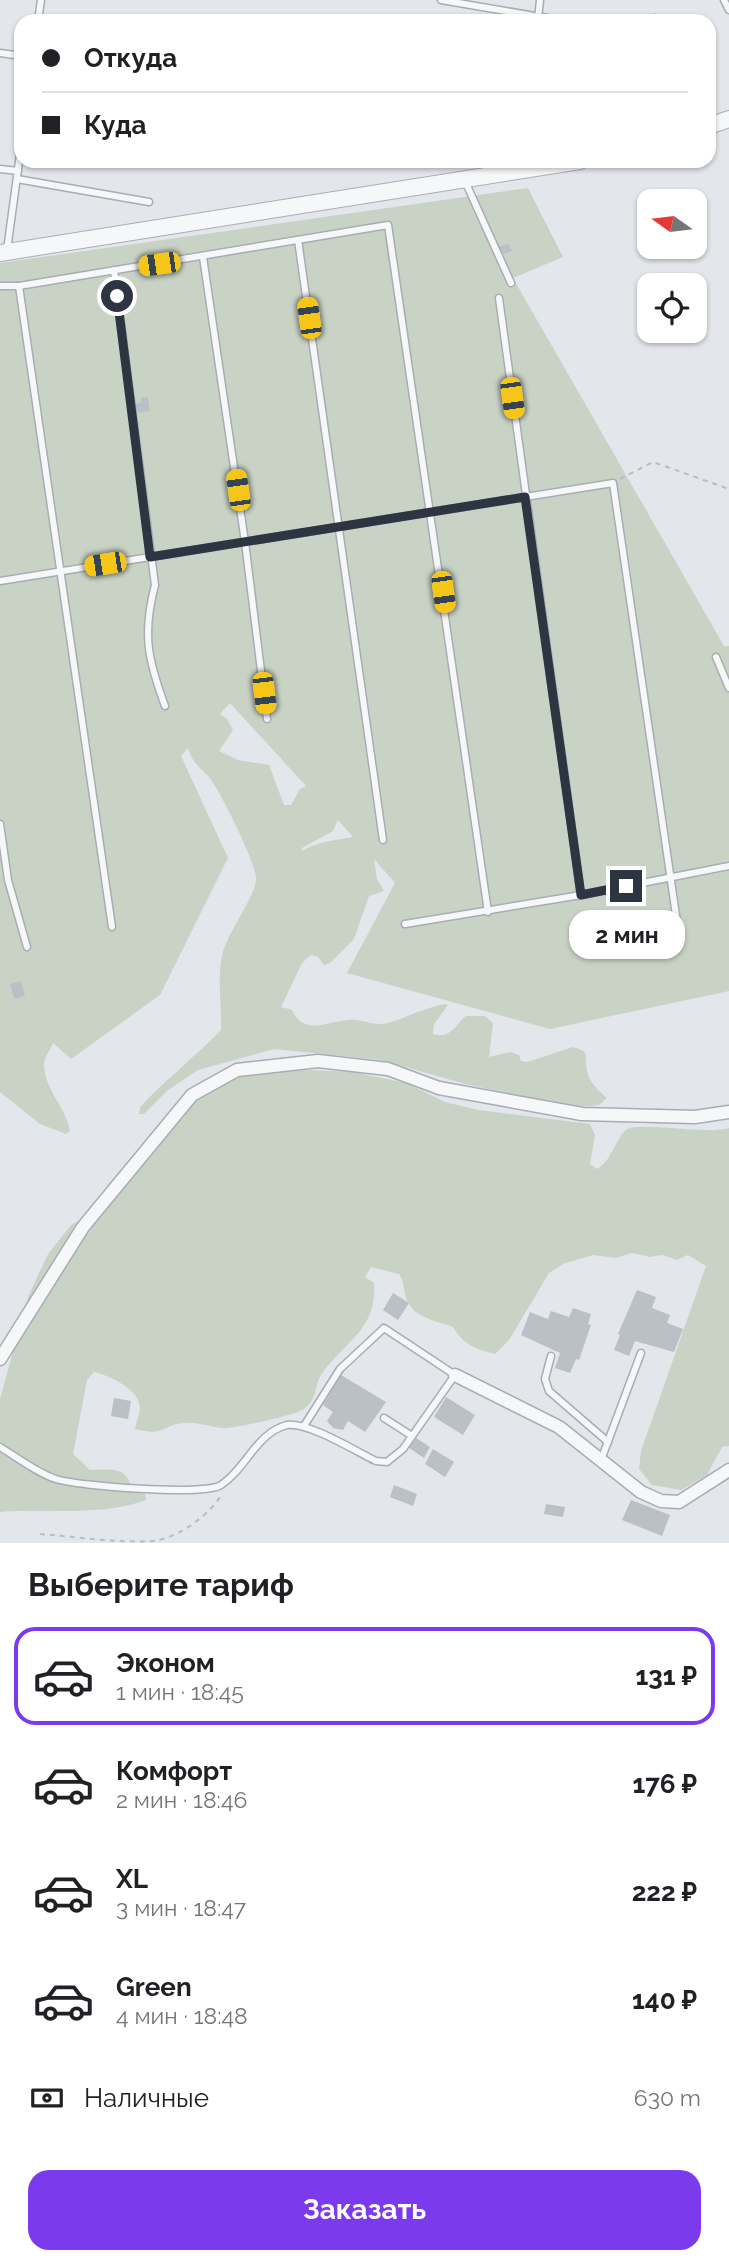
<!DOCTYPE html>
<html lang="ru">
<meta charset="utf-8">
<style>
:root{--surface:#fff;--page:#f6f6f6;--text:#202124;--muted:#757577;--line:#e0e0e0;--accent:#7c3aed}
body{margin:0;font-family:Raleway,sans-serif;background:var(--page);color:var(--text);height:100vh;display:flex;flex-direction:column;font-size:26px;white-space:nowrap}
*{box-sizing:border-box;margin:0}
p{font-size:23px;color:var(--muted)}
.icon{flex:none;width:38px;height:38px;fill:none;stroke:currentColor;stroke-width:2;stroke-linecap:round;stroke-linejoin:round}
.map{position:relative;height:1543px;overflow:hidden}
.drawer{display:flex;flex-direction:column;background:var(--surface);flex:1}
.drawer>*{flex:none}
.top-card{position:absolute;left:14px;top:14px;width:702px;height:154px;border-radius:21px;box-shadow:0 2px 5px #0004;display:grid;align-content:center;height:154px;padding:0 28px;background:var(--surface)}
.needle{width:46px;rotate:284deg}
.fabs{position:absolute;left:637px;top:189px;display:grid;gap:14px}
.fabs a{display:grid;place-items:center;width:70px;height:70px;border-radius:14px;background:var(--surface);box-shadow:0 2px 5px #0004;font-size:35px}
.end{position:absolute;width:32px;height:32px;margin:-16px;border:9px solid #2c3541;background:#fff;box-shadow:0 0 0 4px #fff}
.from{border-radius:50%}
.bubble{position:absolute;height:49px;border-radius:21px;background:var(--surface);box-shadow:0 2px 5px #0004;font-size:23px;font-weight:700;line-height:49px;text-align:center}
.car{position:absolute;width:21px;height:42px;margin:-21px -10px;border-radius:9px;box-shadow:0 0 5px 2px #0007;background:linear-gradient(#f5c518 24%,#345 0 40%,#f5c518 0 76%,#345 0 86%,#f5c518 0)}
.top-card b{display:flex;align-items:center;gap:24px;height:66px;font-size:26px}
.top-card b+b{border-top:2px solid var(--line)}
.top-card i{width:18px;height:18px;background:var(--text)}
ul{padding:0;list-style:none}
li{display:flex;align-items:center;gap:21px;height:98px;margin:0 14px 10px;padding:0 14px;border:4px solid transparent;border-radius:21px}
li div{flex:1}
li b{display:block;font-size:26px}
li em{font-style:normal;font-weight:700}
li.on{border-color:var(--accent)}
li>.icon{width:63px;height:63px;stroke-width:1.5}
h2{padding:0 28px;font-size:32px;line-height:84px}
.pay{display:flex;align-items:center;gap:18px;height:77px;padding:0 28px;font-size:26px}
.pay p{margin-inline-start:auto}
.button{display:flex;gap:14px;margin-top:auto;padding:14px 28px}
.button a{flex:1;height:80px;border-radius:21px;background:var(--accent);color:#fff;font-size:28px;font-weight:700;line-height:80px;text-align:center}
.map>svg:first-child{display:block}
.green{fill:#c9d3c5;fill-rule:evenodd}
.building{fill:#bbc0c6}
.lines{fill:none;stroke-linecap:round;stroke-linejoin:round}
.service-casing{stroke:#a8adb4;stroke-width:9}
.minor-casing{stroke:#a8adb4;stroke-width:15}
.tertiary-casing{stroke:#a8adb4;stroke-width:18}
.path{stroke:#b9bdc2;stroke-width:2;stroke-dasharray:5 5;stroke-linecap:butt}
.service{stroke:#f6f7f9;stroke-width:6}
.minor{stroke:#f6f7f9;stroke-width:12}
.tertiary{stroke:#f6f7f9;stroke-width:16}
.route{stroke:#2c3541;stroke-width:9}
</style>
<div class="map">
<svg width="729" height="1543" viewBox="0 0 729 1543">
<rect width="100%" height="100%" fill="#e3e6ea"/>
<!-- green -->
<g class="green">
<path d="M528,188L563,257L513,278L724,646H729V991L550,1029L347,973L395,883L374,859L377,879L384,891L369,896L354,939L330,963L324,965L318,957L311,955L302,963L281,1007L292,1010C305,1039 333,1018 355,1020C366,1021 378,1026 388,1023C407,1017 425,1008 445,1004L448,1005L434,1024L433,1034C451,1039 454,1026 466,1016H485L493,1023L489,1057L510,1052L519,1055L521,1061L527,1062L573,1047L584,1051L586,1056C585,1077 592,1085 607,1098L599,1105L573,1107L465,1084L381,1060L274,1049L198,1070L168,1090L144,1114H139L140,1107C166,1079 195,1057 221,1030C222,1004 217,981 222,956C227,932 257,895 256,878C256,863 222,796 212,781C202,767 194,767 188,748L181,756L228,858L160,995L71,1059L53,1043C51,1049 44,1058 44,1064C44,1089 66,1107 70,1131L66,1134L40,1124L0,1092V263ZM230,703L306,786L300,789L291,805H284L269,765L238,760L219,751L233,730L227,719L220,714ZM338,820L353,837C335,840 316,842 302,851V848L333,831Z"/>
<path d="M311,1070L353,1072L406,1083L445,1102L478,1110L590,1124L595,1135L590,1164L597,1169C612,1161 614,1141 626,1130C636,1121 706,1135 729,1128V1446L722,1447L707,1475L681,1490L652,1485L639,1469L641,1451L706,1266L688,1255L677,1260L662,1255L650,1257L632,1253L616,1258L593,1255L563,1264L549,1273L509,1340L495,1354C476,1349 463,1345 453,1327C437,1321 414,1318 407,1300C403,1291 405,1283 399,1274L371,1267L365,1277L374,1283C377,1329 347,1340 323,1372C314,1383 318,1400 304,1409C295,1415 235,1429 222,1428C210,1427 198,1422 185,1423C160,1425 165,1437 135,1429C136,1422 140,1414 140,1407C138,1388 110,1376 94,1372L87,1380L73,1454L90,1470C111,1470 127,1465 132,1490L145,1494L146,1500C101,1517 48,1508 0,1512V1399L28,1297L48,1254L72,1224L84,1220C132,1165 178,1092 252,1073C270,1068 292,1071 311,1070Z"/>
</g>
<!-- building -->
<g class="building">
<polygon points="509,244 512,251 500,255 497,247"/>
<polygon points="148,397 150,411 136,413 135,404 141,403 141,398"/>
<polygon points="21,981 25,996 14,999 10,984"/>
<polygon points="637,1290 656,1297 652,1308 670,1315 667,1323 683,1329 674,1352 635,1341 629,1356 614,1350 620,1335 618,1334"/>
<polygon points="393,1293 409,1303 398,1320 383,1310"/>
<polygon points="573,1308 591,1314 588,1324 591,1325 579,1360 576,1359 570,1373 555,1368 560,1353 521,1335 530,1312 548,1319 551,1311 569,1317"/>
<polygon points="341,1375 386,1402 365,1432 348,1421 343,1430 333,1428 327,1421 333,1412 323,1405"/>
<polygon points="446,1397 475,1415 463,1435 434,1417"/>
<polygon points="114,1398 131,1401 128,1419 111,1416"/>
<polygon points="416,1438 430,1447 424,1458 409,1448"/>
<polygon points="433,1449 454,1462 445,1477 425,1464"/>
<polygon points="394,1485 417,1494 413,1506 390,1497"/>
<polygon points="631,1500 670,1515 662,1536 622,1520"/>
<polygon points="546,1504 565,1507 563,1517 544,1514"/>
</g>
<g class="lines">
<!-- service casing -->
<g class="service-casing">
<g id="service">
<polyline points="441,0 564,21"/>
<polyline points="724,0 729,10"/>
<polyline points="538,19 540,0"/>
<polyline points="38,21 41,0"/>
<polyline points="644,21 655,18"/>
<polyline points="0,53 21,56"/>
<polyline points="0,169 18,171"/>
<polyline points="17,179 149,202"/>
<polyline points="465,181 511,283"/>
<polyline points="298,240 383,840"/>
<polyline points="7,250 21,147"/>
<polyline points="203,257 245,542 267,719"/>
<path d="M114,270L155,585C142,634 148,660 165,706"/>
<polyline points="0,286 19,286 388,225 488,912"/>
<polyline points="19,286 112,927"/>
<polyline points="499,298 581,895"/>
<polyline points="0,581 613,483 677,922"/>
<polyline points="716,657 729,688"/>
<polyline points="0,824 8,880 27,947"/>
<polyline points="405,924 581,895 729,866"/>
<polyline points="551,1356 545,1379 549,1391 608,1442"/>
<polyline points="384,1418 412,1436"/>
<path d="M0,1447C18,1458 37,1473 56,1479C77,1486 205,1496 221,1485C246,1469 256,1433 287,1425C307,1421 357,1452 376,1461L387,1462L403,1449L455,1375L384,1328L340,1369L304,1426"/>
<polyline points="601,1460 641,1353"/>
</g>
</g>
<!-- minor casing -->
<g class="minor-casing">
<g id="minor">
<polyline points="0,1359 83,1227 192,1095 237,1070 318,1061 388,1069 439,1088 582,1114 695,1117 729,1112"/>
<polyline points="455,1375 559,1427 641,1492 661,1501 679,1502 729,1470"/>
</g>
</g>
<!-- tertiary casing -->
<g class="tertiary-casing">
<g id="tertiary">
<polyline points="709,126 729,119"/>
<polyline points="0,253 580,161"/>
</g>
</g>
<!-- path -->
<g class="path">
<polyline points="620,479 653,462 729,489"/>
<path d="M40,1534C76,1537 117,1543 153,1541C178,1538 210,1515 222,1494"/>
</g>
<!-- service -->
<use href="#service" class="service"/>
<!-- minor -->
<use href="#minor" class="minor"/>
<!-- tertiary -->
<use href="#tertiary" class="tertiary"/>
</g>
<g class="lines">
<!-- route -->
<polyline class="route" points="117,296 150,557 525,497 581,895 626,886"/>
</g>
</svg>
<div class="fabs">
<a><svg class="needle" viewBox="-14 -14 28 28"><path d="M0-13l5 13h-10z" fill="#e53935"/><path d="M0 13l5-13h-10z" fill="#757577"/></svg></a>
<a><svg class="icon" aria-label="locate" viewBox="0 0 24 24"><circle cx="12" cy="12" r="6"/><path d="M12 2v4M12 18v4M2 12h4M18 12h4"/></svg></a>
</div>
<i class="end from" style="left:117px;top:296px"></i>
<i class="end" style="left:626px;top:886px"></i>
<div class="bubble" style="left:569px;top:910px;width:116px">2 мин</div>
<i class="car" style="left:159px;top:264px;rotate:262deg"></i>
<i class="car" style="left:309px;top:318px;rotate:352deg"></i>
<i class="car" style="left:512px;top:398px;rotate:172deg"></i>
<i class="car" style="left:238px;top:490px;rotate:352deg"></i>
<i class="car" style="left:105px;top:564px;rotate:261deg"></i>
<i class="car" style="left:443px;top:592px;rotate:172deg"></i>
<i class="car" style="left:264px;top:693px;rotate:173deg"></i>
<div class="top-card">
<b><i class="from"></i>Откуда</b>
<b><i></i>Куда</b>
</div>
</div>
<section class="drawer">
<h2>Выберите тариф</h2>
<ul>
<li class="on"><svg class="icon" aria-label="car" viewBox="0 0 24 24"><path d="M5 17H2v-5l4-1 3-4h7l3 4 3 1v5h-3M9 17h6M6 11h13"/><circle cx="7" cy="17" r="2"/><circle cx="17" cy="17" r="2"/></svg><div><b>Эконом</b><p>1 мин · 18:45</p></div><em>131 ₽</em></li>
<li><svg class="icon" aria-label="car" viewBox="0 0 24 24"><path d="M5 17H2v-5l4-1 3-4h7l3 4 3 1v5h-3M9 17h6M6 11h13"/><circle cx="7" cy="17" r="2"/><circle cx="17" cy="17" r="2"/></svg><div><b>Комфорт</b><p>2 мин · 18:46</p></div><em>176 ₽</em></li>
<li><svg class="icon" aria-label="car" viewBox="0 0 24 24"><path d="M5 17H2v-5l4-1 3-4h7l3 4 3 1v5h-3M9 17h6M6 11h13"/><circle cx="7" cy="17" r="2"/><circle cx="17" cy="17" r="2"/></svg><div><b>XL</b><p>3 мин · 18:47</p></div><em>222 ₽</em></li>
<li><svg class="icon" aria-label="car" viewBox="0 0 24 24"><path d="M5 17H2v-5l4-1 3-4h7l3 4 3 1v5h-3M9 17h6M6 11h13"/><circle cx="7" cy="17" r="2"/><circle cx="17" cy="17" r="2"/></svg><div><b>Green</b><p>4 мин · 18:48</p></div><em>140 ₽</em></li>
</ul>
<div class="pay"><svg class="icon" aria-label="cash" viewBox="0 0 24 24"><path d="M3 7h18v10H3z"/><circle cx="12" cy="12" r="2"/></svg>Наличные<p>630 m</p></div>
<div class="button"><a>Заказать</a></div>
</section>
